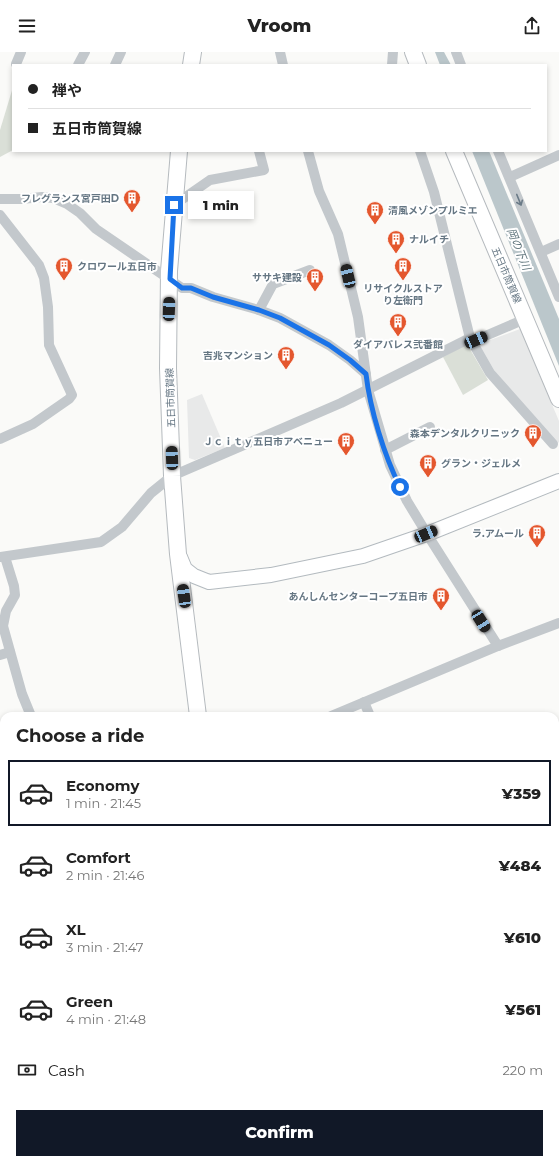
<!DOCTYPE html>
<meta charset="utf-8">
<style>
:root{--surface:#fff;--page:#f2f2f2;--text:#222;--muted:#767676;--line:#e0e0e0;--accent:#111827}
body{margin:0;font-family:Montserrat,"Noto Sans JP",sans-serif;background:var(--page);color:var(--text);height:100vh;display:flex;flex-direction:column;font-size:15px;white-space:nowrap}
*{box-sizing:border-box;margin:0}
p{font-size:13px;color:var(--muted)}
.icon{flex:none;width:22px;height:22px;fill:none;stroke:currentColor;stroke-width:2;stroke-linecap:round;stroke-linejoin:round}
.map{position:relative;flex:1;overflow:hidden}
.drawer{position:absolute;left:0px;top:660px;width:559px;height:452px;display:flex;flex-direction:column;background:var(--surface);border-radius:12px 12px 0 0;box-shadow:0 2px 6px #0003}
.drawer>*{flex:none}
.hud{position:absolute;left:12px;top:12px;width:535px;height:88px;border-radius:0px;box-shadow:0 2px 6px #0003;display:grid;align-content:center;height:88px;padding:0 16px;background:var(--surface)}
.end{position:absolute;width:18px;height:18px;margin:-9px;border:5px solid #1a73e8;background:#fff;box-shadow:0 0 0 2px #fff}
.from{border-radius:50%}
.bubble{position:absolute;height:28px;border-radius:0px;background:var(--surface);box-shadow:0 2px 6px #0003;font-size:13px;font-weight:800;line-height:28px;text-align:center}
.car{position:absolute;width:12px;height:24px;margin:-12px -6px;border-radius:5px;box-shadow:0 0 3px 1px #0007;background:linear-gradient(#222 24%,#8ab4d8 0 40%,#222 0 76%,#8ab4d8 0 86%,#222 0)}
.hud b{display:flex;align-items:center;gap:14px;height:38px;font-size:15px}
.hud b+b{border-top:1px solid var(--line)}
.hud i{width:10px;height:10px;background:var(--text)}
ul{padding:0;list-style:none}
li{display:flex;align-items:center;gap:12px;height:66px;margin:0 8px 6px;padding:0 8px;border:2px solid transparent;border-radius:0px}
li div{flex:1}
li b{display:block;font-size:15px}
li em{font-style:normal;font-weight:800}
li.selected{border-color:var(--accent)}
li>.icon{width:36px;height:36px;stroke-width:1.5}
h2{padding:0 16px;font-size:18px;line-height:48px}
.pay{display:flex;align-items:center;gap:10px;height:44px;padding:0 16px;font-size:15px}
.pay p{margin-inline-start:auto}
.button{display:flex;gap:8px;margin-top:auto;padding:8px 16px}
.button a{flex:1;height:46px;border-radius:0px;background:var(--accent);color:#fff;font-size:16px;font-weight:800;line-height:46px;text-align:center}
header{display:flex;justify-content:space-between;align-items:center;height:52px;padding:0 16px;background:var(--surface);font-size:18px;font-weight:800}
.map>svg:first-child{display:block}
.built{fill:#e8e9e9}
.green{fill:#dadfd7}
.water{fill:#bbc7cb}
.lines{fill:none;stroke-linecap:round;stroke-linejoin:round}
.secondary-casing{stroke:#b3babf;stroke-width:16}
.primary-casing{stroke:#b5babe;stroke-width:18}
.street{stroke:#c3c8cc;stroke-width:10}
.secondary{stroke:#fff;stroke-width:14}
.primary{stroke:#fff;stroke-width:16}
.oneway{stroke:#6a7a87}
.route{stroke:#1a73e8;stroke-width:5}
.labels{text-anchor:middle;stroke-width:4;stroke-linejoin:round;paint-order:stroke}
.poi-label{font-size:10px;font-weight:bold;fill:#657683;stroke:#fff;text-anchor:end}
.street-label{font-size:10px;fill:#657683;stroke:#fff}
.water-label{font-size:11px;font-style:italic;fill:#60757c;stroke:#fff}
</style>
<header><svg class="icon" aria-label="menu" viewBox="0 0 24 24"><path d="M4 6h16M4 12h16M4 18h16"/></svg>Vroom<svg class="icon" aria-label="share" viewBox="0 0 24 24"><path d="M12 15V3M7 8l5-5 5 5M5 13v7h14v-7"/></svg></header>
<div class="map">
<svg width="559" height="1112" viewBox="0 0 559 1112">
<rect width="100%" height="100%" fill="#fafaf8"/>
<!-- built -->
<g class="built">
<polygon points="520,277 559,369 559,390 557,392 497,323 479,292"/>
<polygon points="202,342 225,396 195,408 189,406 187,348"/>
</g>
<!-- green -->
<g class="green">
<polygon points="13,35 13,98 0,105 0,78"/>
<polygon points="467,292 488,328 463,343 443,305"/>
</g>
<!-- water -->
<g class="water">
<polygon points="435,0 444,0 451,13 440,13"/>
<polygon points="472,99 489,99 559,267 559,314"/>
</g>
<g class="lines">
<!-- secondary casing -->
<g class="secondary-casing">
<g id="secondary">
<polyline points="180,505 185,517 194,524 209,530 271,523 363,504 427,482 559,429"/>
<polyline points="555,933 559,931"/>
</g>
</g>
<!-- primary casing -->
<g class="primary-casing">
<g id="primary">
<polyline points="413,0 418,13"/>
<polyline points="191,13 193,0"/>
<polyline points="179,99 169,219 168,316 172,424 178,502 198,664"/>
<polyline points="454,99 559,347"/>
</g>
</g>
<!-- street -->
<g class="street">
<polyline points="280,0 283,13"/>
<polyline points="456,0 461,13"/>
<polyline points="16,12 21,0"/>
<polyline points="78,13 85,0"/>
<polyline points="115,13 121,0"/>
<polyline points="392,13 393,0"/>
<polyline points="308,99 319,139 338,182 358,265 368,338 390,413 407,449 427,482 498,594"/>
<polyline points="420,99 434,140 470,286 490,321 553,392"/>
<polyline points="498,99 559,245"/>
<polyline points="510,125 559,103"/>
<polyline points="0,147 21,147 42,145 53,146 67,152 80,161 96,177 182,236 191,236 213,245 259,258 280,266 329,293 350,308 366,322"/>
<polyline points="174,153 210,128 264,118 259,99"/>
<polyline points="0,163 39,213 44,226 48,255 49,293 72,343 69,347 33,372 0,387"/>
<polyline points="541,200 559,192"/>
<polyline points="259,258 273,232 310,218"/>
<polyline points="385,398 430,375"/>
<polyline points="0,505 101,490 122,475 151,441 172,424 341,351 470,286 476,288 525,267"/>
<polyline points="5,505 14,534 15,543 6,559 3,574 22,642 31,664"/>
<polyline points="0,603 10,600"/>
<polyline points="364,650 370,664"/>
<polyline points="331,664 498,594 559,571"/>
<polyline points="555,711 559,710"/>
<polyline points="0,740 4,739"/>
<polyline points="555,828 559,826"/>
<polyline points="555,862 559,861"/>
<polyline points="555,902 559,900"/>
<polyline points="0,938 4,937"/>
<polyline points="0,1054 4,1053"/>
<polyline points="139,1108 141,1112"/>
<polyline points="484,1108 493,1112"/>
<polyline points="414,1112 447,1108"/>
</g>
<!-- secondary -->
<use href="#secondary" class="secondary"/>
<!-- primary -->
<use href="#primary" class="primary"/>
</g>
<!-- one-way arrows -->
<defs><path id="oneway-shaft" d="M-6 0H5M1.5-3L5.5 0L1.5 3" fill="none" stroke-width="1.6" stroke-linecap="round" stroke-linejoin="round"/></defs>
<use class="oneway" href="#oneway-shaft" transform="translate(519 148) rotate(68)"/>
<g class="lines">
<!-- route -->
<path class="route" d="M174,153L170,227L182,236H191L213,245L259,258L280,266L329,293L350,308L366,322C370,357 384,403 400,435"/>
</g>
<!-- icons -->
<defs>
<g id="building-pin" transform="scale(0.9)"><path d="M0 17L-7.5 6A9.5 9.5 0 1 1 7.5 6Z" fill="#e4572e" stroke="#fff"/><path d="M-4-6H4V6H1V3H-1V6H-4ZM-2.5-4.3h1.7v1.8h-1.7ZM.8-4.3h1.7v1.8H.8ZM-2.5-1h1.7V.8h-1.7ZM.8-1h1.7V.8H.8Z" fill="#fff"/></g>
</defs>
<g fill-rule="evenodd">
<use href="#building-pin" x="132" y="146"/>
<use href="#building-pin" x="375" y="158"/>
<use href="#building-pin" x="396" y="187"/>
<use href="#building-pin" x="64" y="214"/>
<use href="#building-pin" x="403" y="214"/>
<use href="#building-pin" x="315" y="225"/>
<use href="#building-pin" x="398" y="270"/>
<use href="#building-pin" x="286" y="303"/>
<use href="#building-pin" x="533" y="381"/>
<use href="#building-pin" x="346" y="389"/>
<use href="#building-pin" x="428" y="411"/>
<use href="#building-pin" x="537" y="481"/>
<use href="#building-pin" x="441" y="544"/>
</g>
<g class="labels">
<!-- poi labels -->
<g class="poi-label">
<text x="119" y="150">フレグランス宮戸田D</text>
<text x="388" y="162" text-anchor="start">清風メゾンプルミエ</text>
<text x="409" y="191" text-anchor="start">ナルイチ</text>
<text x="77" y="218" text-anchor="start">クロワール五日市</text>
<text x="302" y="229">ササキ建設</text>
<text x="403" y="240" text-anchor="middle">リサイクルストア<tspan x="403" dy="12">り左衛門</tspan></text>
<text x="398" y="296" text-anchor="middle">ダイアパレス弐番館</text>
<text x="273" y="307">吉兆マンション</text>
<text x="520" y="385">森本デンタルクリニック</text>
<text x="333" y="393">Ｊｃｉｔｙ五日市アベニュー</text>
<text x="441" y="415" text-anchor="start">グラン・ジェルメ</text>
<text x="524" y="485">ラ.アムール</text>
<text x="428" y="548">あんしんセンターコープ五日市</text>
</g>
<!-- street labels -->
<g class="street-label">
<text transform="translate(507 223) rotate(67)" y="4">五日市筒賀線</text>
<text transform="translate(170 346) rotate(-92)" y="4">五日市筒賀線</text>
</g>
<!-- water labels -->
<g class="water-label">
<text transform="translate(519 197) rotate(68)" y="4">岡の下川</text>
</g>
</g>
</svg>
<i class="end from" style="left:400px;top:435px"></i>
<i class="end" style="left:174px;top:153px"></i>
<div class="bubble" style="left:188px;top:139px;width:66px">1 min</div>
<i class="car" style="left:348px;top:224px;rotate:347deg"></i>
<i class="car" style="left:169px;top:257px;rotate:2deg"></i>
<i class="car" style="left:476px;top:288px;rotate:67deg"></i>
<i class="car" style="left:172px;top:406px;rotate:358deg"></i>
<i class="car" style="left:426px;top:482px;rotate:67deg"></i>
<i class="car" style="left:184px;top:544px;rotate:352deg"></i>
<i class="car" style="left:481px;top:569px;rotate:148deg"></i>
<div class="hud">
<b><i class="from"></i>禅や</b>
<b><i></i>五日市筒賀線</b>
</div>
<section class="drawer">
<h2>Choose a ride</h2>
<ul>
<li class="selected"><svg class="icon" aria-label="car" viewBox="0 0 24 24"><path d="M5 17H2v-5l4-1 3-4h7l3 4 3 1v5h-3M9 17h6M6 11h13"/><circle cx="7" cy="17" r="2"/><circle cx="17" cy="17" r="2"/></svg><div><b>Economy</b><p>1 min · 21:45</p></div><em>¥359</em></li>
<li><svg class="icon" aria-label="car" viewBox="0 0 24 24"><path d="M5 17H2v-5l4-1 3-4h7l3 4 3 1v5h-3M9 17h6M6 11h13"/><circle cx="7" cy="17" r="2"/><circle cx="17" cy="17" r="2"/></svg><div><b>Comfort</b><p>2 min · 21:46</p></div><em>¥484</em></li>
<li><svg class="icon" aria-label="car" viewBox="0 0 24 24"><path d="M5 17H2v-5l4-1 3-4h7l3 4 3 1v5h-3M9 17h6M6 11h13"/><circle cx="7" cy="17" r="2"/><circle cx="17" cy="17" r="2"/></svg><div><b>XL</b><p>3 min · 21:47</p></div><em>¥610</em></li>
<li><svg class="icon" aria-label="car" viewBox="0 0 24 24"><path d="M5 17H2v-5l4-1 3-4h7l3 4 3 1v5h-3M9 17h6M6 11h13"/><circle cx="7" cy="17" r="2"/><circle cx="17" cy="17" r="2"/></svg><div><b>Green</b><p>4 min · 21:48</p></div><em>¥561</em></li>
</ul>
<div class="pay"><svg class="icon" aria-label="cash" viewBox="0 0 24 24"><path d="M3 7h18v10H3z"/><circle cx="12" cy="12" r="2"/></svg>Cash<p>220 m</p></div>
<div class="button"><a>Confirm</a></div>
</section>
</div>
